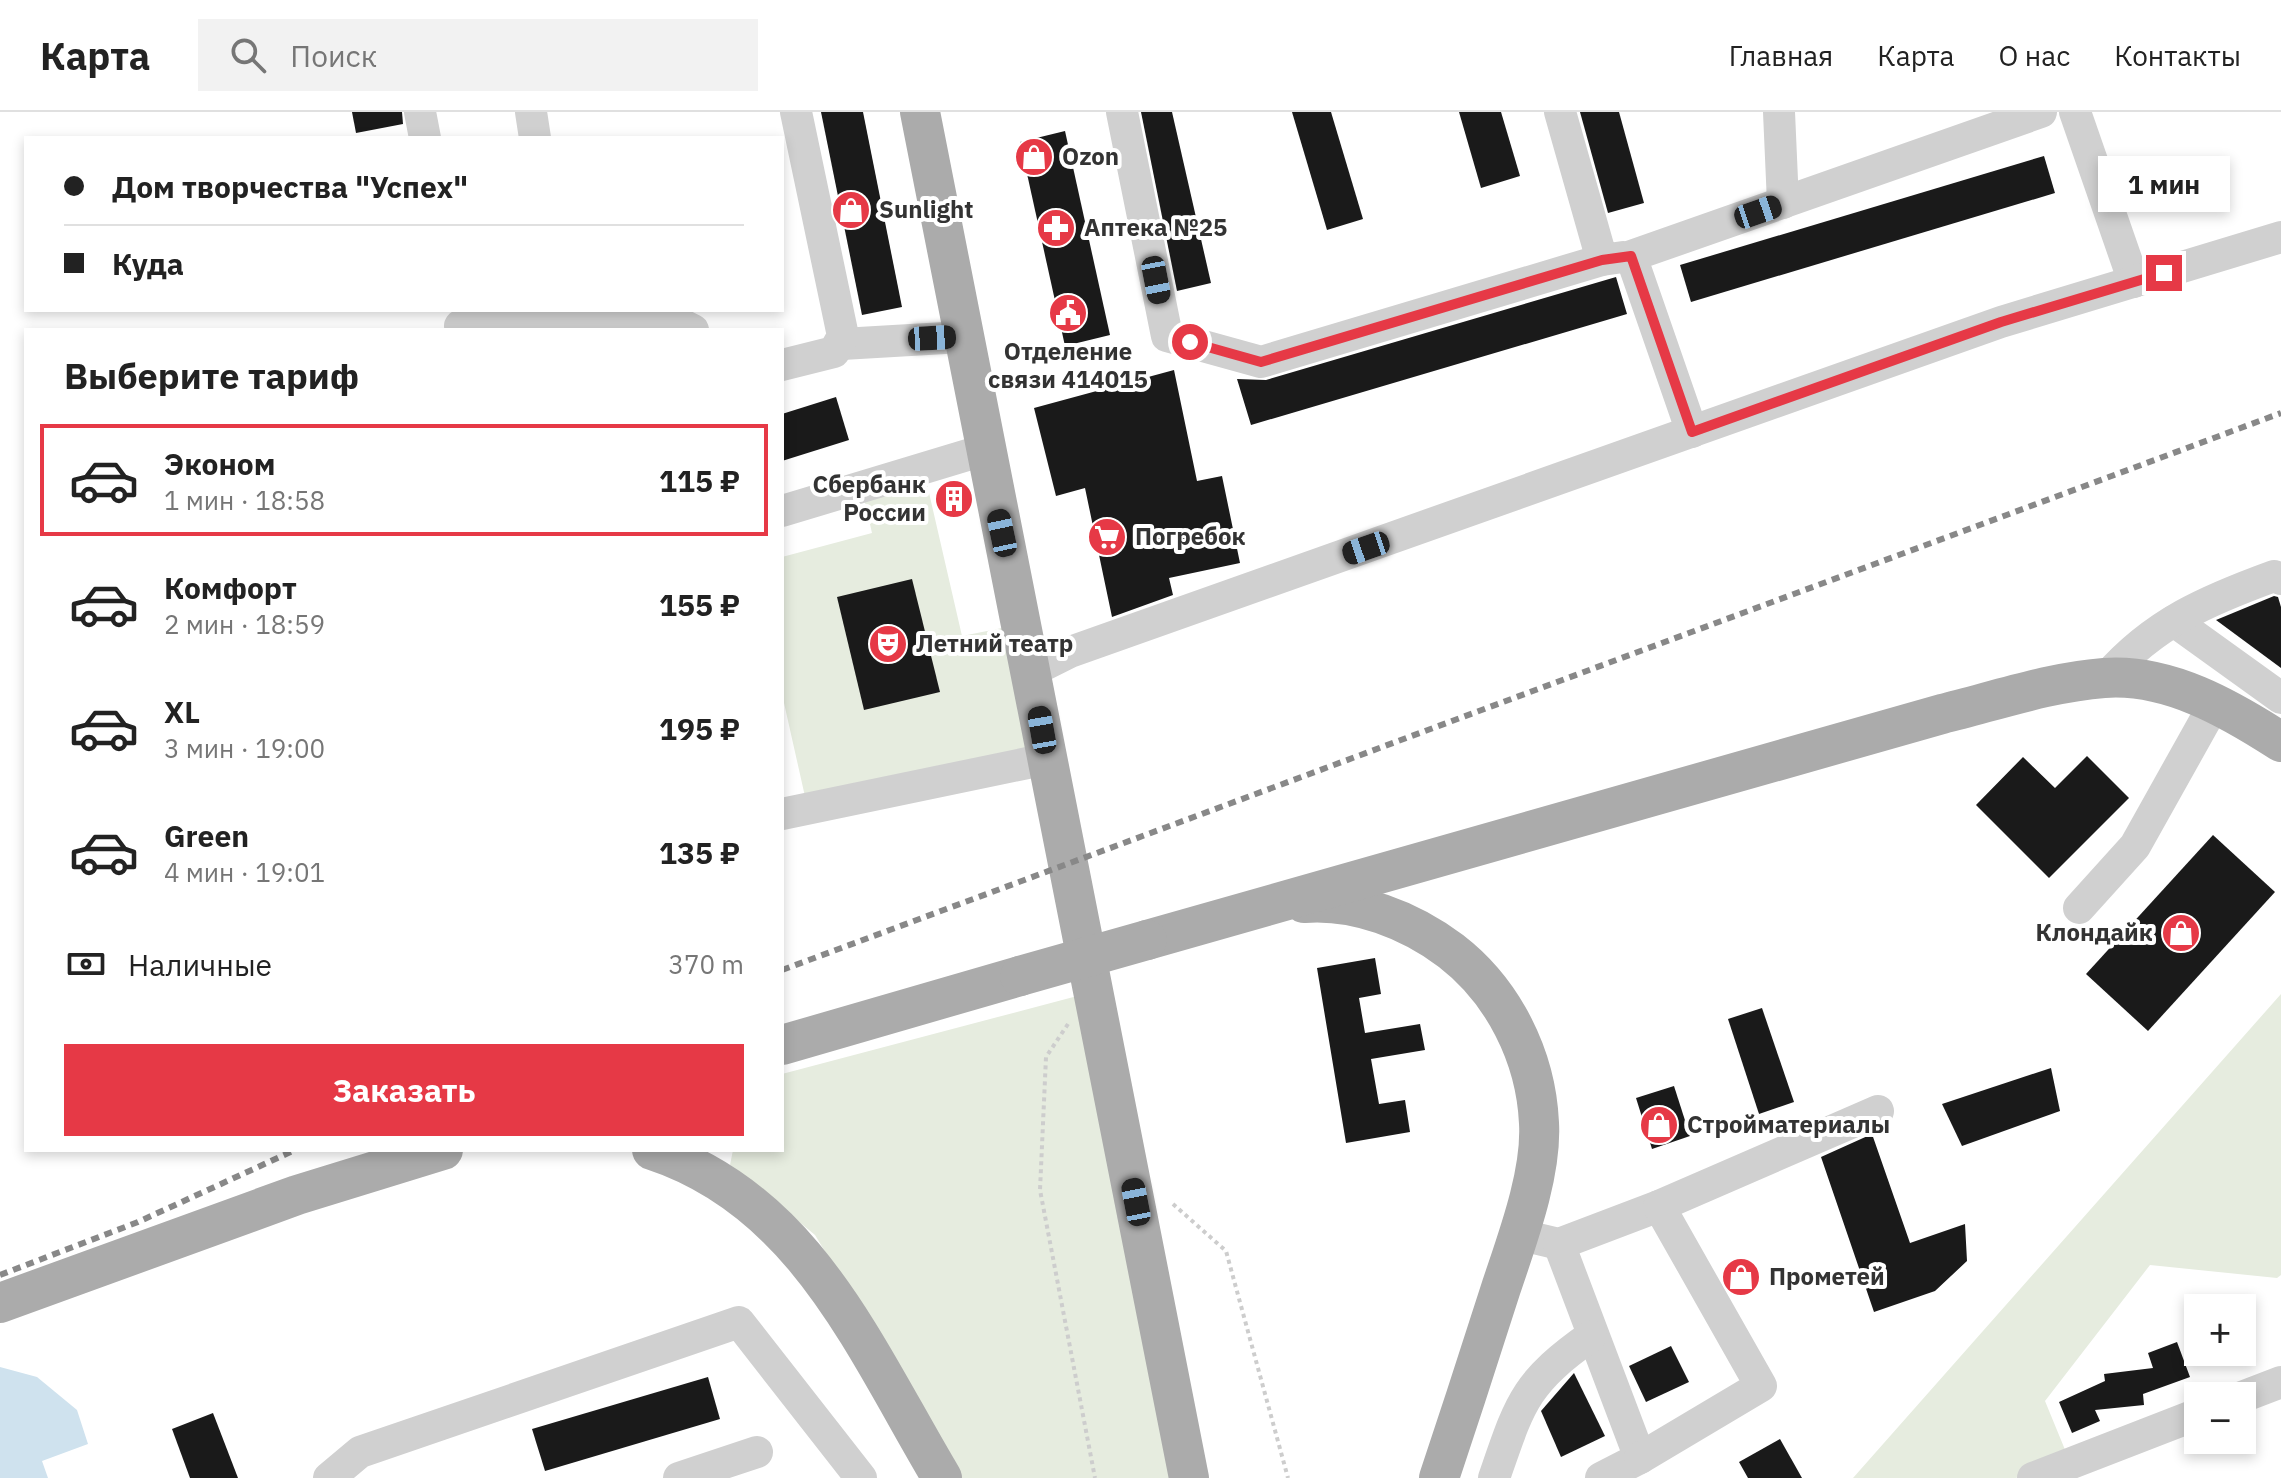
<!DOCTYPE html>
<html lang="ru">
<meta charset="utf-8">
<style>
:root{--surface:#fff;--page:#f2f2f2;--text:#222;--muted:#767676;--line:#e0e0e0;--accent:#e63946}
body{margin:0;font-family:"IBM Plex Sans",sans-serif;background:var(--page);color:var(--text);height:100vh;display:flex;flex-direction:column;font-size:30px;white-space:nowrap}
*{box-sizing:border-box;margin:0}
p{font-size:26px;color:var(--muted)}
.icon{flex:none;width:44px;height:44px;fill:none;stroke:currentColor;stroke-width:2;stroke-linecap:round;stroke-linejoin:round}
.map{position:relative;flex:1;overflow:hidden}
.panel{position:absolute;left:24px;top:216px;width:760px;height:824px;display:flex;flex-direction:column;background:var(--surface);border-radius:0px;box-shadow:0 4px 12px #0003}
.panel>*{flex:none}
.guide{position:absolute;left:24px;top:24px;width:760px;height:176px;border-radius:0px;box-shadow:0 4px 12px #0003;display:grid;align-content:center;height:176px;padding:0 40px;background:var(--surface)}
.fabs{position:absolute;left:2184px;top:1182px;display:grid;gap:16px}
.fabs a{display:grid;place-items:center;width:72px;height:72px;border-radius:0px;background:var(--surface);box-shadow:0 4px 12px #0003;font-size:40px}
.end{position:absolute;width:36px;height:36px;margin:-18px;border:10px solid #e63946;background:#fff;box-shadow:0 0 0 4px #fff}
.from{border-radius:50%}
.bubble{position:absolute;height:56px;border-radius:0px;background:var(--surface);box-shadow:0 4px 12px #0003;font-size:26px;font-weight:700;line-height:56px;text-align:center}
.car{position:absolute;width:24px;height:48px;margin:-24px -12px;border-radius:10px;box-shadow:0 0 6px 2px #0007;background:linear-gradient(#222 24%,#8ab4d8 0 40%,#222 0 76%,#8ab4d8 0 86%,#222 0)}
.guide b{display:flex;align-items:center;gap:28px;height:76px;font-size:30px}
.guide b+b{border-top:2px solid var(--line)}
.guide i{width:20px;height:20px;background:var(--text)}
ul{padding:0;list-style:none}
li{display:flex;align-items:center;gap:24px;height:112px;margin:0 16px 12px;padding:0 24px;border:4px solid transparent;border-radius:0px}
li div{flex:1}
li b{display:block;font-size:30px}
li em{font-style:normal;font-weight:700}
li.current{border-color:var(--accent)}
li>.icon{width:72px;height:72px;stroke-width:1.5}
h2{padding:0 40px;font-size:36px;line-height:96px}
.pay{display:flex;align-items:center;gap:20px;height:88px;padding:0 40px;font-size:30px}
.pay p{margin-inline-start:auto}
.primary-button{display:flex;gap:16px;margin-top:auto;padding:16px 40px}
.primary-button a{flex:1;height:92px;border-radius:0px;background:var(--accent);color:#fff;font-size:32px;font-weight:700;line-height:92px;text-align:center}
header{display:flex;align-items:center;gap:48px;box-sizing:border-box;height:112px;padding:0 40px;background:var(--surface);border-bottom:2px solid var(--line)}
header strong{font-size:38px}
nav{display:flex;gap:44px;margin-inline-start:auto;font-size:28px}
.search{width:560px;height:72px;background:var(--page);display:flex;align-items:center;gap:20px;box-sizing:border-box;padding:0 28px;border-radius:0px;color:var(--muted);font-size:30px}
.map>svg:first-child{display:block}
.green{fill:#e6ecdf}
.water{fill:#cfe2ee}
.building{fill:#1a1a1a}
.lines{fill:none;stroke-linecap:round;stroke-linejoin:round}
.path{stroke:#cdcdcd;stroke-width:4;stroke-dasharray:4 4;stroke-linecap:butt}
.minor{stroke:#d0d0d0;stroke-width:32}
.major{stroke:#ababab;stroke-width:40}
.rail{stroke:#888;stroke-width:6;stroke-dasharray:8 6;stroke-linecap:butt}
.major-bridge{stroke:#ababab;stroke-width:40}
.route{stroke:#e63946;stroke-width:10}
.labels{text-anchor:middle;stroke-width:8;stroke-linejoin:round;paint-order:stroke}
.poi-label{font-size:24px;font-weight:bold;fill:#333;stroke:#fff;text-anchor:start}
</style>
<header>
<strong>Карта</strong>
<div class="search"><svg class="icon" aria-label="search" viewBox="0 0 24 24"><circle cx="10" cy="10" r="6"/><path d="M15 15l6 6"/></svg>Поиск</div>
<nav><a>Главная</a><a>Карта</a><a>О нас</a><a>Контакты</a></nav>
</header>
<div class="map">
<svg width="2281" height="1366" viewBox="0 0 2281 1366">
<rect width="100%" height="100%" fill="#fff"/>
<!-- green -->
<g class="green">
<polygon points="927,372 962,524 1007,515 1031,636 806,689 782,582 782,445 872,421 864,386"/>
<polygon points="2281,882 2281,1163 2277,1166 2150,1153 2045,1289 2068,1345 2016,1366 1853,1366"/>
<polygon points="1081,883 1171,1366 962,1366 815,1123 730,1053 733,1038 782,1038 782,962"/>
</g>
<!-- water -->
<polygon class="water" points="0,1255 37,1265 77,1298 88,1332 42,1349 48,1366 0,1366"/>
<!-- building -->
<g class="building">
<polygon points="352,0 402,0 403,12 356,21"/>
<polygon points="821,0 863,0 902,195 862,203"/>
<polygon points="1141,0 1172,0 1211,171 1177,179"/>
<polygon points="1292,0 1331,0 1363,107 1327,118"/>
<polygon points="1459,0 1501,0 1520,64 1481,76"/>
<polygon points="1580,0 1619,0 1644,91 1608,101"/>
<polygon points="1065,19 1110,223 1065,234 1020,30"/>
<polygon points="2044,44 2055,81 1691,190 1680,153"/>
<polygon points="1616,165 1627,202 1251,313 1237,267 1266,268"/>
<polygon points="1174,258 1197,369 1222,364 1240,451 1169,466 1173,483 1112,505 1085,376 1056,384 1034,296"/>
<polygon points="836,285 849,328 782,349 782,302"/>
<polygon points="963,376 967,395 945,399 942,380"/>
<polygon points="912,467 940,580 864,598 837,485"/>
<polygon points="2274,484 2278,485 2281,495 2281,556 2216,508"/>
<polygon points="2087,644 2129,686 2049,766 1976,693 2023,645 2055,676"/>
<polygon points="2213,723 2275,780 2148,919 2086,862"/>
<polygon points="1375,846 1381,882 1359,886 1365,921 1420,912 1425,938 1371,947 1379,992 1405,988 1410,1020 1346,1031 1317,856"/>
<polygon points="1762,896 1794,990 1759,1002 1728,907"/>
<polygon points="2051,956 2060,999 1962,1034 1942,992"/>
<polygon points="1674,974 1690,1024 1652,1037 1636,986"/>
<polygon points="1872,1022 1910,1131 1965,1112 1967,1149 1935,1179 1874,1200 1821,1045"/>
<polygon points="2177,1230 2190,1265 2143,1282 2144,1293 2095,1298 2100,1309 2072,1321 2059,1290 2105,1269 2104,1262 2153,1256 2148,1241"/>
<polygon points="1671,1234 1689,1270 1646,1290 1629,1254"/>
<polygon points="1574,1261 1605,1324 1561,1345 1541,1299"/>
<polygon points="708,1265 720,1307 545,1359 532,1317"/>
<polygon points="213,1301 238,1366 190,1366 172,1317"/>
<polygon points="1780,1327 1802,1366 1748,1366 1739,1350"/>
</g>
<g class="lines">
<!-- path -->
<g class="path">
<polyline points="1068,912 1046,945 1040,1078 1095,1366"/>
<polyline points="1173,1092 1226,1139 1288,1366"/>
</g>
<!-- minor -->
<g class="minor">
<polyline points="420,0 425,26"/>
<polyline points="531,0 535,26"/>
<polyline points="1122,0 1167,224 1261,250 1602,148"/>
<polyline points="1560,0 1602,148 1623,145"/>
<polyline points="1779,0 1783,91"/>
<polyline points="2075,0 2134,170"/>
<polyline points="460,214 566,202 679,211 693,218"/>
<polyline points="842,232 962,225"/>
<polyline points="782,253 834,240 843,224 796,0"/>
<polyline points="1692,320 1631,144 2041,0"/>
<polyline points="782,399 984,338"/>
<polyline points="2174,509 2281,586"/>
<polyline points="1032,559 1070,540 2001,210 2281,125"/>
<path d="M2107,565C2154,511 2208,488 2274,464L2281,467"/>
<polyline points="782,702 1047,647"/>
<polyline points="2079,796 2135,734 2215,591"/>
<polyline points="1538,1127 1559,1132 1659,1094"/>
<polyline points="1559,1132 1640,1346 1601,1366"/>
<polyline points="2242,1285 2281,1270"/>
<polyline points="1640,1346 1761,1274 1659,1094 1878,999"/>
<polyline points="329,1366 360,1340 739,1210 861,1366"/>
<polyline points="679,1366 757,1340"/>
<path d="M1494,1366C1520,1291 1524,1271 1591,1224"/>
<polyline points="2033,1366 2198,1302"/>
</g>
<!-- major -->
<g class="major">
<polyline points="920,0 1189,1366"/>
<path d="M1304,791C1356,787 1410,808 1451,839C1503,879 1536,944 1539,1011C1542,1062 1517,1128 1501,1176C1481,1239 1460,1303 1439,1366"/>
<path d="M1147,828L1942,602C1995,589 2050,570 2104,566C2168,561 2230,597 2281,630"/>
<polyline points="782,933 1020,864"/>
<path d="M652,1038C805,1088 865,1237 942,1366"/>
<polyline points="0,1191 297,1083 443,1038"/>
</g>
<!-- rail -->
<g class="rail">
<polyline points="782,858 2281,301"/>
<polyline points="0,1163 138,1110 295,1038"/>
</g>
<!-- major-bridge -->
<polyline class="major-bridge" points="1020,864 1147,828"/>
</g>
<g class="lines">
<!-- route -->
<polyline class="route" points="1190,230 1261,250 1602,148 1631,144 1692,320 2001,210 2164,161"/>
</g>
<!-- icons -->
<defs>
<g id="shop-disc" transform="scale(2)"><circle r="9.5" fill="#e63946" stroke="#fff"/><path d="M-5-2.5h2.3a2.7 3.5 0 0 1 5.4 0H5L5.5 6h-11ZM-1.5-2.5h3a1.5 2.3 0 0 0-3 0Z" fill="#fff"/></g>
<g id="pharmacy-disc" transform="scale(2)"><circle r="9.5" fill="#e63946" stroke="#fff"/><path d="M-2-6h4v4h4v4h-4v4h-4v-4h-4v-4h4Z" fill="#fff"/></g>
<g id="civic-disc" transform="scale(2)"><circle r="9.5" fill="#e63946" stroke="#fff"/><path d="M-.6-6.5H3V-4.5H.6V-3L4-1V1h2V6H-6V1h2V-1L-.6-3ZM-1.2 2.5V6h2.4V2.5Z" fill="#fff"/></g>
<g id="building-disc" transform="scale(2)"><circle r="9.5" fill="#e63946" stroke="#fff"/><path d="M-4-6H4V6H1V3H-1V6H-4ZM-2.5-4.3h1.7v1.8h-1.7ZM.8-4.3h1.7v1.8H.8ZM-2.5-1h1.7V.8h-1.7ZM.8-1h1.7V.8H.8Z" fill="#fff"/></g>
<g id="supermarket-disc" transform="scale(2)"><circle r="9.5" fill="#e63946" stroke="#fff"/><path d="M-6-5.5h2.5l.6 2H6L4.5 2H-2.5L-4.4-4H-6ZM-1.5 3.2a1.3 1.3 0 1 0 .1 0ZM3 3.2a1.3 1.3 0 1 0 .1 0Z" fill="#fff"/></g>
<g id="theatre-disc" transform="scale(2)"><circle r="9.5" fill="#e63946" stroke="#fff"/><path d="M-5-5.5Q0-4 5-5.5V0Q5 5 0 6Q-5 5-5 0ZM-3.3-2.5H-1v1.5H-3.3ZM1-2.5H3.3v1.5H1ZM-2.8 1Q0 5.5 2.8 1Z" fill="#fff"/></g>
</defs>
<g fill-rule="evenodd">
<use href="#shop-disc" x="1034" y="45"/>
<use href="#shop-disc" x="851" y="98"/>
<use href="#pharmacy-disc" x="1056" y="116"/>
<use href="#civic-disc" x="1068" y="201"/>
<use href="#building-disc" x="954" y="387"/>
<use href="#supermarket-disc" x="1107" y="425"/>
<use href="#theatre-disc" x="888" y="532"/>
<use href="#shop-disc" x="2181" y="821"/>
<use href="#shop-disc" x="1659" y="1013"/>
<use href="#shop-disc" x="1741" y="1165"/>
</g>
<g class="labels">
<!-- poi labels -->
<g class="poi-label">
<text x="1062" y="53">Ozon</text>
<text x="879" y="106">Sunlight</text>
<text x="1084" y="124">Аптека №25</text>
<text x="1068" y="248" text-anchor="middle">Отделение<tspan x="1068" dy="28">связи 414015</tspan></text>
<text x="926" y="381" text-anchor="end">Сбербанк<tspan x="926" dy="28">России</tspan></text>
<text x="1135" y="433">Погребок</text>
<text x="916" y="540">Летний театр</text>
<text x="2153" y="829" text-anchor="end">Клондайк</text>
<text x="1687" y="1021">Стройматериалы</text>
<text x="1769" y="1173">Прометей</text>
</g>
</g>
</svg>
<div class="fabs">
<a>+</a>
<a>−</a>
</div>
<i class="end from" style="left:1190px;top:230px"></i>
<i class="end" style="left:2164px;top:161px"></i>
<div class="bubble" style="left:2098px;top:44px;width:132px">1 мин</div>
<i class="car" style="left:1758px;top:100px;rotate:71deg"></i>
<i class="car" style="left:1156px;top:168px;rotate:169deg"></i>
<i class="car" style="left:932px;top:226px;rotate:87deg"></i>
<i class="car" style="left:1002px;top:421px;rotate:348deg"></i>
<i class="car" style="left:1366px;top:436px;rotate:251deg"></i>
<i class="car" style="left:1042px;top:618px;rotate:350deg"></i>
<i class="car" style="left:1136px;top:1090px;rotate:349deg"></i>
<div class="guide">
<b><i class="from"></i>Дом творчества &quot;Успех&quot;</b>
<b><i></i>Куда</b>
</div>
<section class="panel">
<h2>Выберите тариф</h2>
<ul>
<li class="current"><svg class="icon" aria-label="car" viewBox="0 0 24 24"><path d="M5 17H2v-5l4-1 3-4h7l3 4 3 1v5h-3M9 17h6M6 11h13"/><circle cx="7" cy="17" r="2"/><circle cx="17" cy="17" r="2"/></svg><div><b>Эконом</b><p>1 мин · 18:58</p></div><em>115 ₽</em></li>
<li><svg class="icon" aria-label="car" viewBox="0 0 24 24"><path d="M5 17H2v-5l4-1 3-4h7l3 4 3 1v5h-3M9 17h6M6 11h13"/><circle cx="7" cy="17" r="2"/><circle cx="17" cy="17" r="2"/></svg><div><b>Комфорт</b><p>2 мин · 18:59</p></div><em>155 ₽</em></li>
<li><svg class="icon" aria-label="car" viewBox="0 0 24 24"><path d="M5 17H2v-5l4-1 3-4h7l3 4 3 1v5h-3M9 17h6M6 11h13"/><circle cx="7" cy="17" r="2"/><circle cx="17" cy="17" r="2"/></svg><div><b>XL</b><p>3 мин · 19:00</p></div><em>195 ₽</em></li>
<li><svg class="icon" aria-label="car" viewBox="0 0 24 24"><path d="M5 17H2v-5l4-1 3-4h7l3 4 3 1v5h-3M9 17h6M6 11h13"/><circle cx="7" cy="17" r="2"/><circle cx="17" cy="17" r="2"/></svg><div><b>Green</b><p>4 мин · 19:01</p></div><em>135 ₽</em></li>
</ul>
<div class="pay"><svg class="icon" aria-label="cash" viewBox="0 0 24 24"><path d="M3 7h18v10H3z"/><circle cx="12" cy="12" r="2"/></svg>Наличные<p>370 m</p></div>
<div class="primary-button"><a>Заказать</a></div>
</section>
</div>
